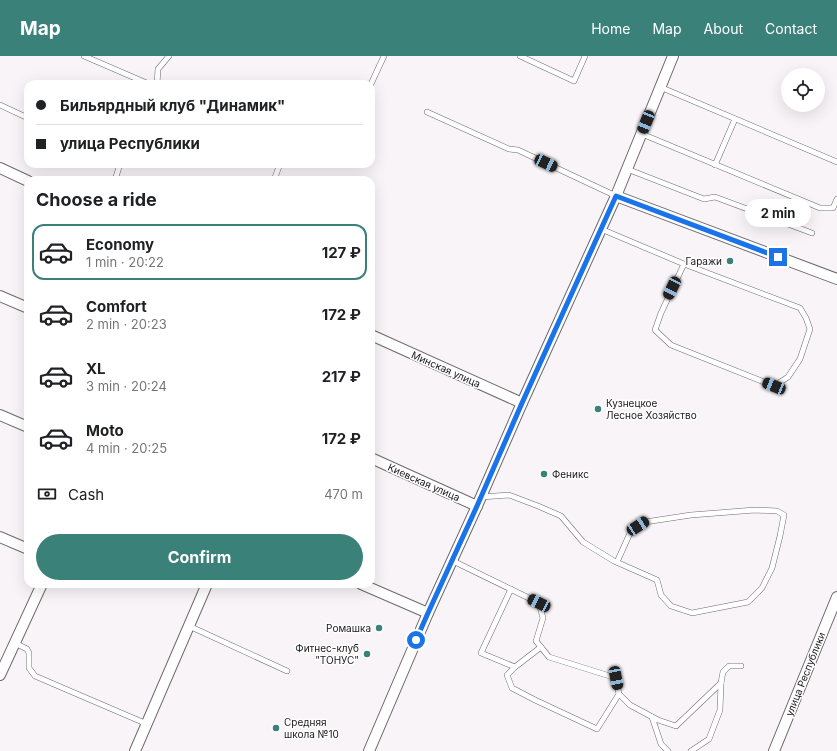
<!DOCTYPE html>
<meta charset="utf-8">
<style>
:root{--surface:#fff;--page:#f6f6f6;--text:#202124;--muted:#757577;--line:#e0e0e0;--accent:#3a817a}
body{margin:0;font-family:Inter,sans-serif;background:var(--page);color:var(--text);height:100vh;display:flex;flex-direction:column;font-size:15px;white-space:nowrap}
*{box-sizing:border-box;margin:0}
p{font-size:13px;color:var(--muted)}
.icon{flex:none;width:22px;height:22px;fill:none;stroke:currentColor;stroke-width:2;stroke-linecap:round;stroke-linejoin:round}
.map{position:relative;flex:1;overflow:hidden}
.details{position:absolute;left:24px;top:120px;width:351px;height:412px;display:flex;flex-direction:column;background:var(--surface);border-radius:12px;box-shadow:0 4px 16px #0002}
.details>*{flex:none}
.top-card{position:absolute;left:24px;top:24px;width:351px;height:88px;border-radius:12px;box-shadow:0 4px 16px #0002;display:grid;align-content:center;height:88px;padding:0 12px;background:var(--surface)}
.controls{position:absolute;left:781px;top:12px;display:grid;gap:8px}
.controls a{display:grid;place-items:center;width:44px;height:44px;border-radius:50%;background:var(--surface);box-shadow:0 4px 16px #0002;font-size:20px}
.end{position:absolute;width:18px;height:18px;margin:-9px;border:5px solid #1a73e8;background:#fff;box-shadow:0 0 0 2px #fff}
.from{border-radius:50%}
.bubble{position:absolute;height:28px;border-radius:14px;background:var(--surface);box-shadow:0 4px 16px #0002;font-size:13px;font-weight:700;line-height:28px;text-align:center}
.car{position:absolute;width:12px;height:24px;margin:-12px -6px;border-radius:5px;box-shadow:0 0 3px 1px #0007;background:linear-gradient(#222 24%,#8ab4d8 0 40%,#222 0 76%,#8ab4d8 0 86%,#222 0)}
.top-card b{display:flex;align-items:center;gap:14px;height:38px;font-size:15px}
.top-card b+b{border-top:1px solid var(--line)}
.top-card i{width:10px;height:10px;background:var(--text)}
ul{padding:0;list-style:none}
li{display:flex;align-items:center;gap:12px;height:56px;margin:0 8px 6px;padding:0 4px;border:2px solid transparent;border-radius:12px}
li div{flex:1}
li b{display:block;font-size:15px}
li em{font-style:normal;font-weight:700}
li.current{border-color:var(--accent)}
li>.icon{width:36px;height:36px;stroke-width:1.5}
h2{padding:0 12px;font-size:18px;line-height:48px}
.pay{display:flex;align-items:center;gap:10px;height:44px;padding:0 12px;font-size:15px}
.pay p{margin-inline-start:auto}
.cta{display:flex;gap:8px;margin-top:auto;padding:8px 12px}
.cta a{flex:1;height:46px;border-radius:24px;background:var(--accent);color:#fff;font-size:16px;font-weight:700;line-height:46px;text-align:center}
header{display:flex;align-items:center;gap:24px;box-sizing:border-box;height:56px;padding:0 20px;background:var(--accent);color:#fff}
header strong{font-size:19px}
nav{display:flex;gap:22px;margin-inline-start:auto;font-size:14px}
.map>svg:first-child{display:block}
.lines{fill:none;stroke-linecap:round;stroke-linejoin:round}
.service-casing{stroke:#6e6a6c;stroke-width:6}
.minor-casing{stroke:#6e6a6c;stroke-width:12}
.service{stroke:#fff;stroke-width:5}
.minor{stroke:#fff;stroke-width:10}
.route{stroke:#1a73e8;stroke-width:5}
.poi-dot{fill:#3a817a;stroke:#fff;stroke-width:1.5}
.labels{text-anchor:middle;stroke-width:3;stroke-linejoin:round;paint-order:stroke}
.poi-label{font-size:10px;fill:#1a1819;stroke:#fff;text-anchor:end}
.street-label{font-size:10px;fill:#1a1819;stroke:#fff}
</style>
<header>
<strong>Map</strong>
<nav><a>Home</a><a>Map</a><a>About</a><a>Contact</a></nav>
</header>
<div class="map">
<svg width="837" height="695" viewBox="0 0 837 695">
<rect width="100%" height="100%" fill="#f9f4f7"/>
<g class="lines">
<!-- service casing -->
<g class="service-casing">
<g id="service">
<polyline points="84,0 149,28"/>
<polyline points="520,0 574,25 585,0"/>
<polyline points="157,28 158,13 169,0"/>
<polyline points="371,28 384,0"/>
<polyline points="660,31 837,106"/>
<polyline points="0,49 28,62"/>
<polyline points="427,56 509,93 518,94 616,140"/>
<polyline points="642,78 820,152 833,152 837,143"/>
<polyline points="715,109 735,63"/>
<polyline points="627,113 704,143 715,141 812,177"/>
<polyline points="115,124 120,108"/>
<polyline points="274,124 280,108"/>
<polyline points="601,173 684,208 800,252 806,262 810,273 800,303 788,321 774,330 671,289 655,274 661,257 684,208"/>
<polyline points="481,441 509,439 538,450 561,460 583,486 614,505 657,524 661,539 671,550 692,557 748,546 762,532 772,512 780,480 784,459 777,455 755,454 691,459 645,466 631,475 617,506"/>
<polyline points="453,505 539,547 543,562 536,585 549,601 616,622 619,638 630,649 658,664 676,670 721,627"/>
<polyline points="511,533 481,597 515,611"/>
<polyline points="189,570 287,615"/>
<polyline points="15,587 27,593 29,597 29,612 35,620 147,668"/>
<polyline points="541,591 515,611 507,619 512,632 535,644 597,673 619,638"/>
<polyline points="652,661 661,688 668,695"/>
<polyline points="691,695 709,683 720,654 721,627 723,616 729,610 741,610"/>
</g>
</g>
<!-- minor casing -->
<g class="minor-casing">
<g id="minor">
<polyline points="0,112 28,125"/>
<polyline points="616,140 837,223"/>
<polyline points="0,240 28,252"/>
<polyline points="371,279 522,347"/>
<polyline points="0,359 28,371"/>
<polyline points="371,402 477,450"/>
<polyline points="0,481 28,493"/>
<polyline points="361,528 428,557"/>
<polyline points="0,619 42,528"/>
<polyline points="135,695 207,528"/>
<polyline points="369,695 428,557 477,450 522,347 616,140 673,0"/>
<polyline points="774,695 837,541"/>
</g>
</g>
<!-- service -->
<use href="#service" class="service"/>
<!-- minor -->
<use href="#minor" class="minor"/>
</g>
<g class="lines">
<!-- route -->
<polyline class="route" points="416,584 428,557 477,450 522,347 616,140 778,201"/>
</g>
<!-- markers -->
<g class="poi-dot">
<circle cx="730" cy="205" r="4"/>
<circle cx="598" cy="353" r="4"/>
<circle cx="544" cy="418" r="4"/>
<circle cx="379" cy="572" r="4"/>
<circle cx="367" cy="598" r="4"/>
<circle cx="276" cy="672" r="4"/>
</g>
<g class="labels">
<!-- poi labels -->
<g class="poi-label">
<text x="722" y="209">Гаражи</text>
<text x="606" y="351" text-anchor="start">Кузнецкое<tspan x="606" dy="12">Лесное Хозяйство</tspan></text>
<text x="552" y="422" text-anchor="start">Феникс</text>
<text x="371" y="576">Ромашка</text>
<text x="359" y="596">Фитнес-клуб<tspan x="359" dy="12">"ТОНУС"</tspan></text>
<text x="284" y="670" text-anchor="start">Средняя<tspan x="284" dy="12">школа №10</tspan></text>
</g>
<!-- street labels -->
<g class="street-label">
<text transform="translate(446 313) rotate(24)" y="4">Минская улица</text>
<text transform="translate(424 426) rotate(24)" y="4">Киевская улица</text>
<text transform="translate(805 618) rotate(-68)" y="4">улица Республики</text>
</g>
</g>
</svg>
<div class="controls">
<a><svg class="icon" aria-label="locate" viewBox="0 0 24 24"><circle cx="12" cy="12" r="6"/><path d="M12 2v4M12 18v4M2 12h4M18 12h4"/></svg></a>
</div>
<i class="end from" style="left:416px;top:584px"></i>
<i class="end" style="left:778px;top:201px"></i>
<div class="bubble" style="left:745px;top:143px;width:66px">2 min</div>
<i class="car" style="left:646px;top:66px;rotate:202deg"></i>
<i class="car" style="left:546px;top:107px;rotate:115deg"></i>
<i class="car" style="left:672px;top:232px;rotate:206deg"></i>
<i class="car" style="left:774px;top:330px;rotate:292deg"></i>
<i class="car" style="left:638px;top:470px;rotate:57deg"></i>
<i class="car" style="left:539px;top:547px;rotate:296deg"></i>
<i class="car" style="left:616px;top:622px;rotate:169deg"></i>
<div class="top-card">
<b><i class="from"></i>Бильярдный клуб &quot;Динамик&quot;</b>
<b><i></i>улица Республики</b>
</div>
<section class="details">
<h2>Choose a ride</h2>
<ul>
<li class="current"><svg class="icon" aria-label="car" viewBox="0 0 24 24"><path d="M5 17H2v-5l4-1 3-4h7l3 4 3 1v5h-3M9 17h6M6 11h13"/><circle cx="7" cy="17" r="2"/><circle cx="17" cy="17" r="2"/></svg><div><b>Economy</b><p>1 min · 20:22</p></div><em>127 ₽</em></li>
<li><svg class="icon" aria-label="car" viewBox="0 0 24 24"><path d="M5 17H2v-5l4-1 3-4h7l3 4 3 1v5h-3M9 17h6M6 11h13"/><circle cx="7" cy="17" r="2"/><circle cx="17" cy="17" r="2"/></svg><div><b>Comfort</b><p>2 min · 20:23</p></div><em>172 ₽</em></li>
<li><svg class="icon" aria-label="car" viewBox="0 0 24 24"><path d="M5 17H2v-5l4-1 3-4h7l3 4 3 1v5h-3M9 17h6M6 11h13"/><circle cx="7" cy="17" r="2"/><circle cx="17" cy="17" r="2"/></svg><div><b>XL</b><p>3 min · 20:24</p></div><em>217 ₽</em></li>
<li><svg class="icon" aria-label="car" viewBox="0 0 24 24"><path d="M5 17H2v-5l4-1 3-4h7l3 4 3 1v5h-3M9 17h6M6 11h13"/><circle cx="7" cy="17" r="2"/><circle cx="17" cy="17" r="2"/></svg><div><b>Moto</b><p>4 min · 20:25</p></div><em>172 ₽</em></li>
</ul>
<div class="pay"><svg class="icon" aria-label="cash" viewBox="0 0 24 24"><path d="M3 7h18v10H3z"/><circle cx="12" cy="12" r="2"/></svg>Cash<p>470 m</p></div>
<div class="cta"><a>Confirm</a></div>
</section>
</div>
